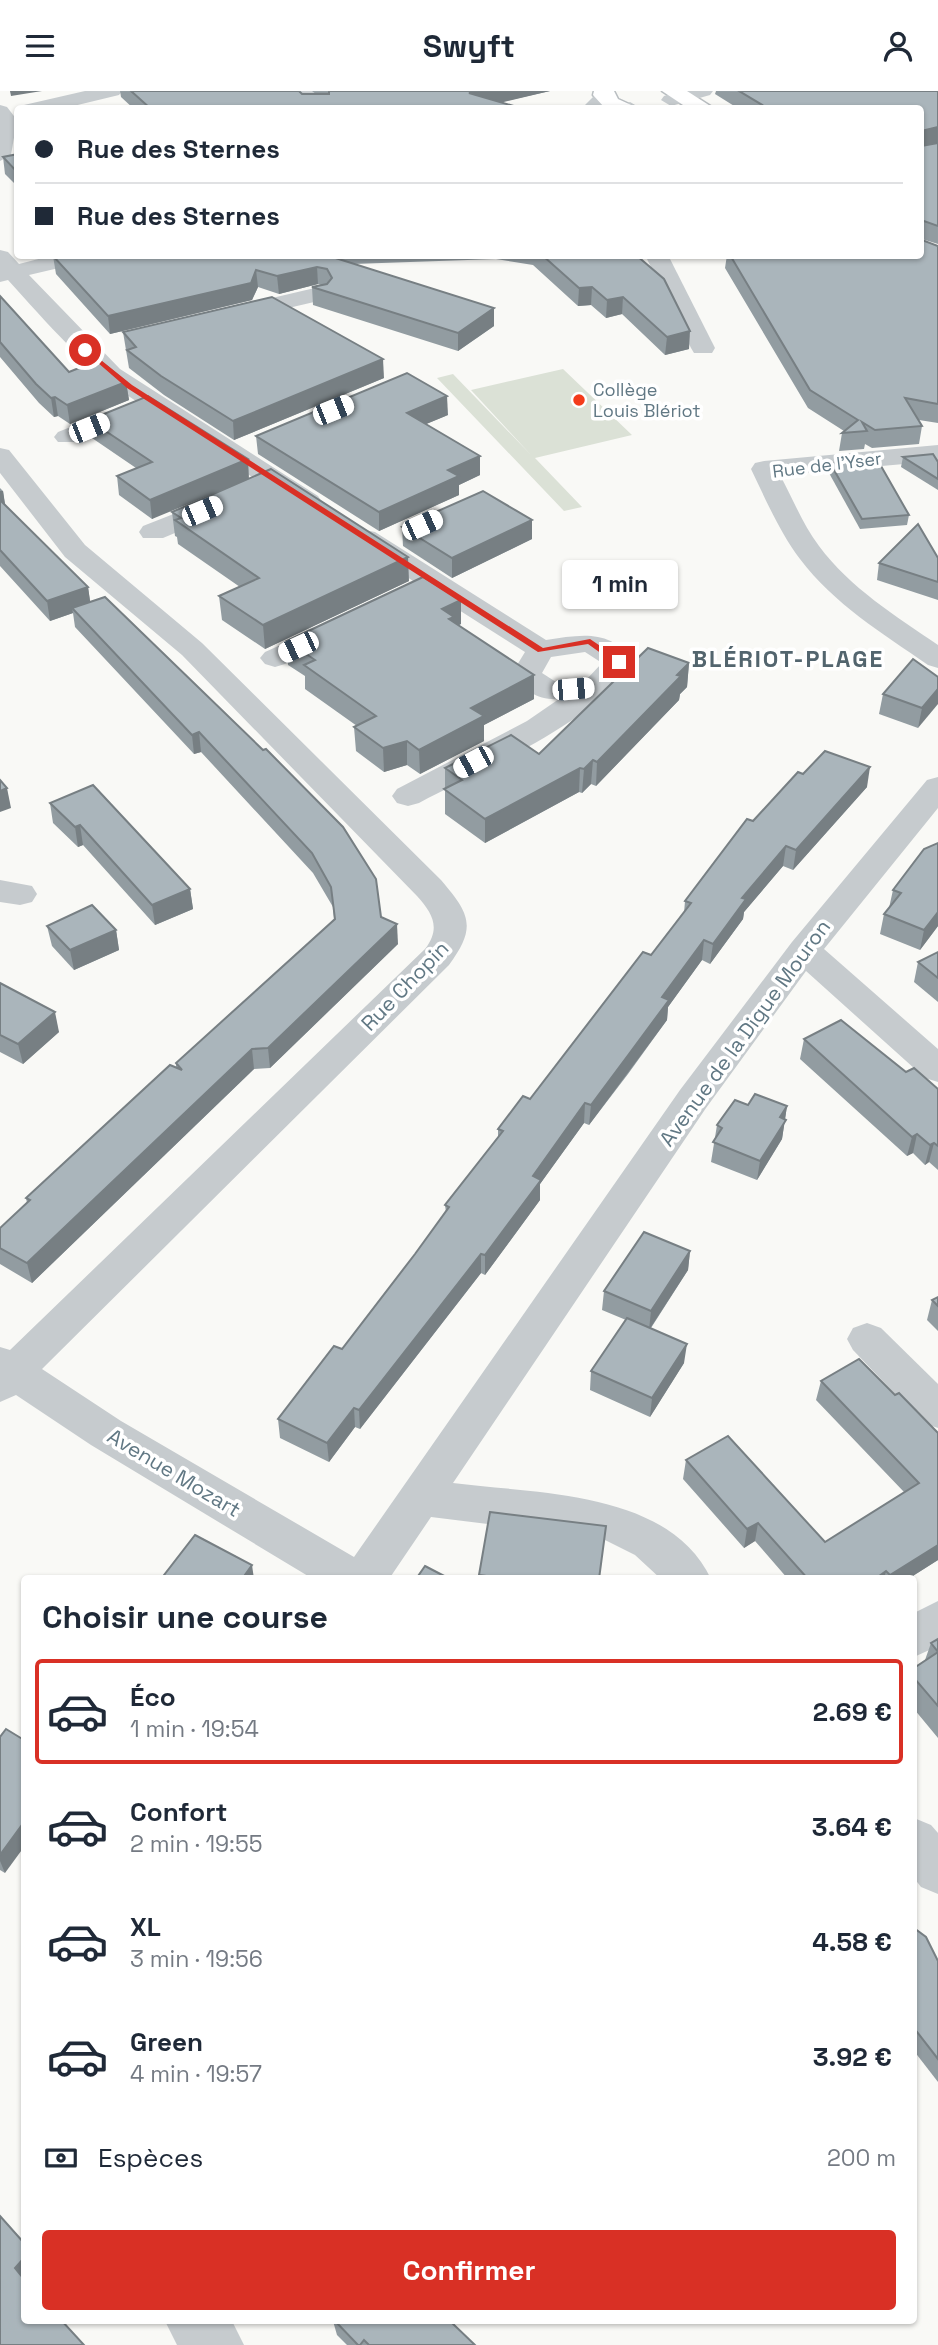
<!DOCTYPE html>
<html lang="fr">
<meta charset="utf-8">
<style>
:root{--surface:#fff;--page:#f2f2f3;--text:#1f2937;--muted:#747a83;--line:#e0e1e3;--accent:#d93025}
body{margin:0;font-family:"Space Grotesk",sans-serif;background:var(--page);color:var(--text);height:100vh;display:flex;flex-direction:column;font-size:26px;white-space:nowrap}
*{box-sizing:border-box;margin:0}
p{font-size:23px;color:var(--muted)}
.icon{flex:none;width:38px;height:38px;fill:none;stroke:currentColor;stroke-width:2;stroke-linecap:round;stroke-linejoin:round}
.map{position:relative;flex:1;overflow:hidden}
.details{position:absolute;left:21px;top:1484px;width:896px;height:749px;display:flex;flex-direction:column;background:var(--surface);border-radius:7px;box-shadow:0 2px 5px #0004}
.details>*{flex:none}
.hud{position:absolute;left:14px;top:14px;width:910px;height:154px;border-radius:7px;box-shadow:0 2px 5px #0004;display:grid;align-content:center;height:154px;padding:0 21px;background:var(--surface)}
.end{position:absolute;width:32px;height:32px;margin:-16px;border:9px solid #d93025;background:#fff;box-shadow:0 0 0 4px #fff}
.from{border-radius:50%}
.bubble{position:absolute;height:49px;border-radius:7px;background:var(--surface);box-shadow:0 2px 5px #0004;font-size:23px;font-weight:600;line-height:49px;text-align:center}
.car{position:absolute;width:21px;height:42px;margin:-21px -10px;border-radius:9px;box-shadow:0 0 5px 2px #0007;background:linear-gradient(#fff 24%,#345 0 40%,#fff 0 76%,#345 0 86%,#fff 0)}
.hud b{display:flex;align-items:center;gap:24px;height:66px;font-size:26px}
.hud b+b{border-top:2px solid var(--line)}
.hud i{width:18px;height:18px;background:var(--text)}
ul{padding:0;list-style:none}
li{display:flex;align-items:center;gap:21px;height:105px;margin:0 14px 10px;padding:0 7px;border:4px solid transparent;border-radius:7px}
li div{flex:1}
li b{display:block;font-size:26px}
li em{font-style:normal;font-weight:600}
li.on{border-color:var(--accent)}
li>.icon{width:63px;height:63px;stroke-width:1.5}
h2{padding:0 21px;font-size:32px;line-height:84px}
.pay{display:flex;align-items:center;gap:18px;height:77px;padding:0 21px;font-size:26px}
.pay p{margin-inline-start:auto}
.action{display:flex;gap:14px;margin-top:auto;padding:14px 21px}
.action a{flex:1;height:80px;border-radius:7px;background:var(--accent);color:#fff;font-size:28px;font-weight:600;line-height:80px;text-align:center}
header{display:flex;justify-content:space-between;align-items:center;height:91px;padding:0 21px;background:var(--surface);font-size:32px;font-weight:600}
.map>svg:first-child{display:block}
.green{fill:#dbe1d6}
.lines{fill:none;stroke-linecap:round;stroke-linejoin:round}
.major-casing{stroke:#b9bec1;stroke-width:3}
.minor{fill:#c6cbce;fill-rule:evenodd}
.major{fill:#fff;fill-rule:evenodd}
.wall{fill:#929ca1}
.shaded-wall{fill:#777f83}
.building{fill:#aab5bb;stroke:#777f83;stroke-width:2}
.route{fill:#d93025}
.poi-dot{fill:#f43b1b;stroke:#fff;stroke-width:2.5}
.labels{text-anchor:middle;stroke-width:7;stroke-linejoin:round;paint-order:stroke}
.far-poi-label{font-size:18px;fill:#617884;stroke:#fff;text-anchor:start}
.far-street-label{font-size:18px;fill:#617884;stroke:#fff}
.street-label{font-size:21px;fill:#617884;stroke:#fff}
.far-district-label{font-size:23px;font-weight:bold;letter-spacing:2px;fill:#53656e;stroke:#fff}
</style>
<header><svg class="icon" aria-label="menu" viewBox="0 0 24 24"><path d="M4 6h16M4 12h16M4 18h16"/></svg>Swyft<svg class="icon" aria-label="person" viewBox="0 0 24 24"><circle cx="12" cy="8" r="4"/><path d="M4 21q1-7 8-7t8 7"/></svg></header>
<div class="map">
<svg width="938" height="2254" viewBox="0 0 938 2254">
<rect width="100%" height="100%" fill="#f9f9f6"/>
<!-- green -->
<polygon class="green" points="563,278 632,344 535,367 582,416 564,420 437,287 453,283 531,364 471,299"/>
<g class="lines">
<!-- major casing -->
<g class="major-casing">
<g id="major">
<polygon points="594,0 614,0 618,8 640,18 604,16 593,4"/>
<polygon points="662,0 687,0 715,18 689,18"/>
</g>
</g>
<!-- minor -->
<g class="minor">
<polygon points="85,0 122,0 119,4 61,18 21,18 24,14"/>
<polygon points="291,0 331,0 328,4 292,7"/>
<polygon points="604,0 614,6 603,18 581,18 597,2"/>
<polygon points="681,0 713,0 710,4 671,15 661,9 664,5"/>
<polygon points="630,11 640,17 619,18"/>
<polygon points="0,14 7,16 17,29 11,64 0,70"/>
<path d="M0,159L8,161L19,173L54,164H96L93,169L29,184L120,278L318,405L322,411L318,417H300L149,319L76,351H58L54,346L58,341L136,310C85,277 48,233 8,189L0,191Z"/>
<polygon points="645,164 668,164 715,257 712,262 694,262 691,257"/>
<polygon points="319,196 327,198 331,203 327,208 233,230 225,228 221,223 225,218"/>
<path d="M938,354V370L780,384C793,408 803,434 819,455C850,497 896,525 938,554V577L928,574C882,542 834,513 800,468C779,440 766,409 751,378L755,372L764,370Z"/>
<path d="M0,357L9,359L85,454L202,552L441,789C470,823 477,836 449,874L42,1278L121,1330L354,1466L680,999L792,851L927,689L938,686V717L824,858L938,958V991L925,987L806,880L706,1017L453,1392C537,1403 669,1399 711,1488H661L635,1464L601,1447L431,1426L389,1488H313L91,1354L16,1304L0,1311V1256L10,1259L425,858C441,837 433,823 417,805L182,564L65,466L0,382Z"/>
<polygon points="222,404 232,406 235,412 232,418 163,447 143,447 139,441 143,435"/>
<path d="M365,439L375,441L546,549C581,544 610,537 634,571C589,636 487,675 419,712L408,715L397,712L392,705L397,698L527,630L559,608C541,610 521,599 511,584L525,561L355,453L351,447L355,441ZM585,561L602,572L586,589L556,591L542,582L551,566Z"/>
<polygon points="334,530 344,533 348,539 344,545 285,573 275,576 265,573 260,567 265,561"/>
<polygon points="0,789 32,795 37,803 32,811 20,814 0,811"/>
<polygon points="867,1232 881,1237 938,1293 938,1337 923,1332 853,1259 847,1248 853,1237"/>
<polygon points="938,1510 938,1555 914,1566 914,1522"/>
<polygon points="914,1727 931,1734 938,1742 938,1803 921,1796 914,1787"/>
<polygon points="165,2230 232,2230 244,2254 177,2254"/>
</g>
<!-- major -->
<use href="#major" class="major"/>
</g>
<!-- wall -->
<g class="wall">
<polygon points="120,0 299,0 302,3 316,3 312,0 550,0 501,11 524,18 134,18 121,6"/>
<polygon points="716,0 938,0 938,153 922,148 922,149 938,155 938,332 919,329 922,335 919,353 872,357 865,353 864,358 839,360 842,342 844,340 808,317 725,177 727,164 920,164 920,18 739,18 715,3"/>
<polygon points="18,63 18,96 5,83 3,66"/>
<polygon points="56,164 636,164 689,258 665,264 622,223 606,227 591,214 578,215 533,174 496,168 353,173 494,217 494,235 458,260 313,214 312,196 321,194 318,193 279,203 258,196 252,209 110,243 56,183 53,165"/>
<polygon points="0,205 69,281 126,291 129,309 70,333 58,325 54,326 39,312 0,266"/>
<polygon points="123,241 384,287 234,349 164,304 129,277"/>
<polygon points="448,324 426,333 480,384 459,394 459,404 379,440 258,363 256,345"/>
<polygon points="89,329 248,368 152,428 119,404 117,385 136,377 92,347"/>
<polygon points="903,366 938,371 938,399 901,376"/>
<polygon points="830,372 909,424 907,434 860,438 829,382"/>
<polygon points="0,397 3,400 5,415 88,496 90,511 381,826 398,853 270,977 254,978 32,1192 0,1173 0,1137 27,1112 26,1107 176,976 176,972 334,829 333,816 313,782 201,661 194,663 75,536 73,522 50,530 0,475"/>
<polygon points="172,421 409,490 265,558 222,529 219,505 240,496 178,453 177,446 175,445"/>
<polygon points="532,429 532,448 452,487 403,455 402,436"/>
<polygon points="938,467 938,509 877,489 879,472"/>
<polygon points="461,533 458,534 534,608 484,634 484,650 420,683 407,674 384,681 356,660 354,636 357,635 305,598 305,585 288,574 287,550"/>
<polygon points="689,572 687,596 680,603 679,609 596,695 591,693 582,702 579,701 485,752 445,723 445,677 539,663"/>
<polygon points="938,586 918,637 879,623 883,603"/>
<polygon points="803,683 867,696 793,779 783,775 744,821 743,828 710,873 702,869 668,916 667,929 628,983 589,1034 584,1032 540,1093 540,1109 485,1184 481,1182 360,1338 355,1336 329,1371 280,1347 278,1328 342,1258 415,1163 446,1121 445,1114 498,1046 498,1038 530,1008 651,864 684,822 685,810 753,730"/>
<polygon points="50,712 190,798 193,818 155,834 83,754 78,756 53,732"/>
<polygon points="938,752 938,835 920,859 880,843 884,823 889,817 893,799"/>
<polygon points="47,835 116,839 119,859 74,879 52,855"/>
<polygon points="938,861 938,911 914,891 918,871"/>
<polygon points="0,892 59,941 23,973 0,961"/>
<polygon points="804,948 906,981 938,998 938,1079 929,1071 925,1074 913,1062 907,1065 800,968"/>
<polygon points="748,1014 787,1015 782,1048 757,1089 711,1071 717,1034"/>
<polygon points="690,1160 688,1179 651,1237 684,1272 650,1326 590,1299 591,1280 626,1229 602,1219 604,1200"/>
<polygon points="938,1206 938,1240 927,1229 932,1209"/>
<polygon points="821,1290 895,1304 938,1342 938,1469 908,1488 788,1488 755,1450 744,1457 683,1388 686,1369 825,1451 904,1401 816,1309"/>
<polygon points="479,1484 600,1488 479,1488"/>
<polygon points="938,1548 938,1647 914,1618 914,1577 925,1569 931,1552"/>
<polygon points="0,1646 5,1782 0,1779"/>
<polygon points="914,1837 938,1870 938,1991 914,1960"/>
<polygon points="333,2230 450,2230 475,2254 347,2254 337,2244"/>
</g>
<!-- shaded-wall -->
<g class="shaded-wall">
<polygon points="10,0 42,0 11,5"/>
<polygon points="478,0 550,0 474,18 469,2"/>
<polygon points="938,36 938,52 920,56 921,40"/>
<polygon points="317,176 318,193 279,203 277,185"/>
<polygon points="256,179 258,196 252,209 110,243 108,225"/>
<polygon points="592,196 591,214 578,215 579,197"/>
<polygon points="623,206 622,223 606,227 607,209"/>
<polygon points="494,217 494,235 458,260 458,242"/>
<polygon points="690,240 689,258 665,264 667,246"/>
<polygon points="383,268 384,287 234,349 233,330"/>
<polygon points="126,291 129,309 70,333 67,314"/>
<polygon points="447,305 448,324 407,341 407,322"/>
<polygon points="55,306 58,325 54,326 51,307"/>
<polygon points="480,365 480,384 459,394 459,404 379,440 379,421 448,379"/>
<polygon points="248,368 249,388 152,428 150,409"/>
<polygon points="0,400 3,400 6,419 0,421"/>
<polygon points="532,429 532,448 452,487 452,467"/>
<polygon points="408,466 409,490 265,558 263,534"/>
<polygon points="88,496 91,516 72,517 73,522 50,530 47,510"/>
<polygon points="461,509 461,533 454,537 442,518"/>
<polygon points="689,572 687,596 680,603 679,609 596,695 597,671"/>
<polygon points="534,584 534,608 484,634 484,650 420,683 419,659 471,617"/>
<polygon points="938,598 938,613 918,637 922,617"/>
<polygon points="199,641 201,661 194,663 192,644"/>
<polygon points="407,650 407,674 384,681 383,657"/>
<polygon points="593,669 591,693 582,702 584,678"/>
<polygon points="870,676 867,696 793,779 796,759"/>
<polygon points="580,677 579,701 485,752 485,728"/>
<polygon points="7,697 11,717 0,721 0,700"/>
<polygon points="80,734 83,754 78,756 75,736"/>
<polygon points="786,755 783,775 744,821 743,828 710,873 713,853 742,807"/>
<polygon points="190,798 193,818 155,834 152,814"/>
<polygon points="938,821 938,835 920,859 924,839"/>
<polygon points="397,833 398,853 270,977 268,957"/>
<polygon points="116,839 119,859 74,879 70,859"/>
<polygon points="704,849 702,869 668,916 667,929 589,1034 591,1014 662,906"/>
<polygon points="55,921 59,941 23,973 18,953"/>
<polygon points="252,958 254,978 32,1192 27,1172"/>
<polygon points="585,1012 584,1032 540,1093 540,1109 485,1184 485,1164 533,1085"/>
<polygon points="787,1015 782,1048 757,1089 760,1070 780,1026"/>
<polygon points="917,1043 913,1062 907,1065 912,1046"/>
<polygon points="934,1052 929,1071 925,1074 930,1054"/>
<polygon points="690,1160 688,1179 649,1239 651,1220"/>
<polygon points="481,1163 481,1182 360,1338 359,1319"/>
<polygon points="687,1253 684,1272 650,1326 652,1307"/>
<polygon points="354,1317 355,1336 329,1371 327,1352"/>
<polygon points="758,1432 755,1450 744,1457 747,1438"/>
<polygon points="938,1454 938,1469 908,1488 889,1488 890,1484"/>
<polygon points="252,1474 254,1488 242,1488"/>
<polygon points="886,1480 884,1488 875,1488"/>
<polygon points="24,1731 24,1756 5,1782 0,1770 0,1764"/>
<polygon points="24,2167 24,2189 15,2177"/>
</g>
<!-- building -->
<g class="building">
<polygon points="131,0 299,0 302,3 329,3 329,0 478,0 469,2 524,18 151,18"/>
<polygon points="739,0 938,0 938,36 921,40 921,55 938,52 938,135 921,129 922,149 938,155 938,313 905,307 922,335 875,339 862,331 867,340 842,342 858,329 810,299 730,164 920,164 920,18 769,18"/>
<polygon points="18,63 18,82 3,66"/>
<polygon points="56,164 326,164 494,217 458,242 312,196 327,193 332,187 327,178 317,176 277,185 256,179 251,192 108,225 53,165"/>
<polygon points="542,164 636,164 664,188 690,240 667,246 623,206 607,209 592,196 579,197"/>
<polygon points="0,205 69,281 99,269 126,291 67,314 55,306 51,307 36,293 0,251"/>
<polygon points="272,206 383,268 233,330 161,285 127,259 136,256 123,241"/>
<polygon points="407,282 447,305 407,322 480,365 448,379 459,385 379,421 256,345"/>
<polygon points="148,305 248,368 150,409 117,385 152,371 89,329"/>
<polygon points="933,363 938,371 938,388 903,366"/>
<polygon points="877,368 909,424 862,428 830,372"/>
<polygon points="271,378 408,466 263,534 219,505 259,487 175,429 181,427 172,421"/>
<polygon points="483,400 532,429 452,467 402,436"/>
<polygon points="0,409 88,496 47,510 0,459"/>
<polygon points="918,433 938,467 938,491 879,472"/>
<polygon points="423,486 461,509 442,518 454,526 449,528 534,584 471,617 484,625 419,659 407,650 383,657 354,636 376,625 304,574 315,569 287,550"/>
<polygon points="105,506 263,659 266,658 343,736 376,788 381,826 397,833 268,957 252,958 27,1172 0,1157 0,1137 30,1109 26,1107 170,974 182,979 176,972 335,828 331,796 312,762 199,641 192,644 72,517"/>
<polygon points="648,557 689,572 677,584 681,585 597,671 593,669 584,678 580,677 485,728 444,698 462,689 445,677 511,644 539,663"/>
<polygon points="913,568 938,586 938,598 922,617 883,603"/>
<polygon points="825,660 870,676 796,759 786,755 742,807 746,808 713,853 704,849 662,906 669,909 629,963 591,1014 585,1012 533,1085 541,1089 485,1164 481,1163 359,1319 354,1317 327,1352 278,1328 334,1255 342,1258 415,1163 449,1116 445,1114 503,1040 498,1038 523,1005 530,1008 643,861 651,864 691,812 685,810 747,728 753,730 798,681 803,683"/>
<polygon points="0,689 7,697 0,700"/>
<polygon points="93,694 190,798 152,814 80,734 75,736 50,712"/>
<polygon points="938,752 938,821 924,839 884,823 901,802 893,799 924,758"/>
<polygon points="92,814 116,839 70,859 47,835"/>
<polygon points="938,861 938,887 918,871"/>
<polygon points="0,892 55,921 18,953 0,944"/>
<polygon points="841,929 906,981 914,977 938,998 938,1055 934,1052 930,1054 917,1043 912,1046 804,948"/>
<polygon points="755,1003 787,1015 780,1026 786,1029 760,1070 713,1051 722,1037 717,1034 735,1009 748,1014"/>
<polygon points="644,1141 690,1160 651,1220 604,1200"/>
<polygon points="938,1206 938,1215 932,1209"/>
<polygon points="627,1227 687,1253 652,1307 591,1280"/>
<polygon points="859,1268 895,1304 899,1302 938,1342 938,1454 890,1484 886,1480 875,1488 808,1488 758,1432 747,1438 686,1369 728,1345 825,1451 919,1392 821,1290"/>
<polygon points="490,1421 606,1435 599,1488 509,1488 479,1484"/>
<polygon points="195,1444 252,1474 242,1488 161,1488"/>
<polygon points="425,1475 450,1488 416,1488"/>
<polygon points="938,1548 938,1615 914,1587 914,1577 938,1561 931,1552"/>
<polygon points="6,1638 24,1649 24,1731 0,1764 0,1646"/>
<polygon points="914,1837 926,1846 938,1870 938,1968 914,1937"/>
<polygon points="0,2125 24,2152 24,2167 15,2177 24,2188 24,2230 62,2230 84,2254 0,2254"/>
<polygon points="335,2230 450,2230 475,2254 369,2254 364,2249 360,2254 358,2254"/>
</g>
<!-- route -->
<polygon class="route" points="82,258 87,258 132,294 543,557 590,548 624,571 616,573 588,553 538,561 127,297"/>
<!-- markers -->
<circle class="poi-dot" cx="579" cy="309" r="7"/>
<g class="labels">
<!-- far-poi labels -->
<g class="far-poi-label">
<text x="593" y="305">Collège<tspan x="593" dy="21">Louis Blériot</tspan></text>
</g>
<!-- far-street labels -->
<g class="far-street-label">
<text transform="translate(827 374) rotate(-7)" y="6">Rue de l'Yser</text>
</g>
<!-- street labels -->
<g class="street-label">
<text transform="translate(405 895) rotate(-46)" y="7">Rue Chopin</text>
<text transform="translate(745 942) rotate(-54)" y="7">Avenue de la Digue Mouron</text>
<text transform="translate(174 1382) rotate(31)" y="7">Avenue Mozart</text>
</g>
<!-- far-district labels -->
<g class="far-district-label">
<text x="788" y="576">BLÉRIOT-PLAGE</text>
</g>
</g>
</svg>
<i class="end from" style="left:85px;top:259px"></i>
<i class="end" style="left:619px;top:571px"></i>
<div class="bubble" style="left:562px;top:469px;width:116px">1 min</div>
<i class="car" style="left:333px;top:319px;rotate:68deg"></i>
<i class="car" style="left:89px;top:337px;rotate:68deg"></i>
<i class="car" style="left:202px;top:420px;rotate:67deg"></i>
<i class="car" style="left:422px;top:434px;rotate:66deg"></i>
<i class="car" style="left:298px;top:556px;rotate:245deg"></i>
<i class="car" style="left:573px;top:598px;rotate:85deg"></i>
<i class="car" style="left:473px;top:671px;rotate:242deg"></i>
<div class="hud">
<b><i class="from"></i>Rue des Sternes</b>
<b><i></i>Rue des Sternes</b>
</div>
<section class="details">
<h2>Choisir une course</h2>
<ul>
<li class="on"><svg class="icon" aria-label="car" viewBox="0 0 24 24"><path d="M5 17H2v-5l4-1 3-4h7l3 4 3 1v5h-3M9 17h6M6 11h13"/><circle cx="7" cy="17" r="2"/><circle cx="17" cy="17" r="2"/></svg><div><b>Éco</b><p>1 min · 19:54</p></div><em>2.69 €</em></li>
<li><svg class="icon" aria-label="car" viewBox="0 0 24 24"><path d="M5 17H2v-5l4-1 3-4h7l3 4 3 1v5h-3M9 17h6M6 11h13"/><circle cx="7" cy="17" r="2"/><circle cx="17" cy="17" r="2"/></svg><div><b>Confort</b><p>2 min · 19:55</p></div><em>3.64 €</em></li>
<li><svg class="icon" aria-label="car" viewBox="0 0 24 24"><path d="M5 17H2v-5l4-1 3-4h7l3 4 3 1v5h-3M9 17h6M6 11h13"/><circle cx="7" cy="17" r="2"/><circle cx="17" cy="17" r="2"/></svg><div><b>XL</b><p>3 min · 19:56</p></div><em>4.58 €</em></li>
<li><svg class="icon" aria-label="car" viewBox="0 0 24 24"><path d="M5 17H2v-5l4-1 3-4h7l3 4 3 1v5h-3M9 17h6M6 11h13"/><circle cx="7" cy="17" r="2"/><circle cx="17" cy="17" r="2"/></svg><div><b>Green</b><p>4 min · 19:57</p></div><em>3.92 €</em></li>
</ul>
<div class="pay"><svg class="icon" aria-label="cash" viewBox="0 0 24 24"><path d="M3 7h18v10H3z"/><circle cx="12" cy="12" r="2"/></svg>Espèces<p>200 m</p></div>
<div class="action"><a>Confirmer</a></div>
</section>
</div>
